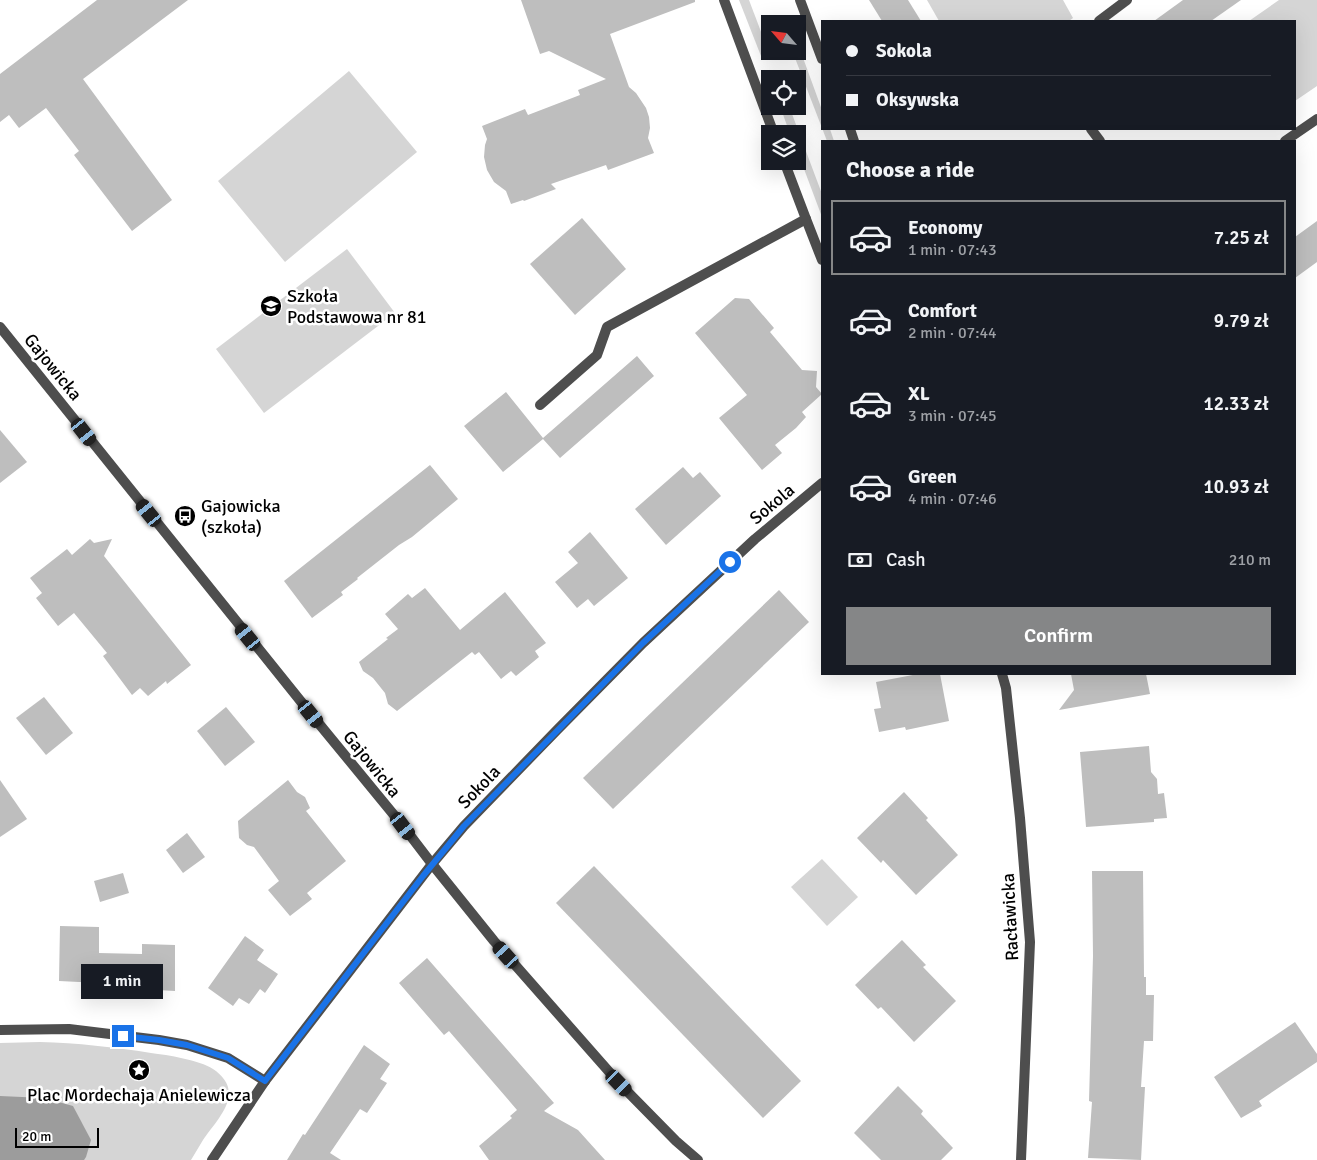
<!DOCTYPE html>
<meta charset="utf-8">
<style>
:root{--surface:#171b24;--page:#20242c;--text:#f1f3f6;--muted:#9ea1a6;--line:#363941;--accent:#858687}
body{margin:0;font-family:Signika,sans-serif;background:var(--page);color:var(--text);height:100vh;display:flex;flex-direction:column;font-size:19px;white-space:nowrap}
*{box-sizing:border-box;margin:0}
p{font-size:16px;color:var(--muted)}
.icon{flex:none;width:28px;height:28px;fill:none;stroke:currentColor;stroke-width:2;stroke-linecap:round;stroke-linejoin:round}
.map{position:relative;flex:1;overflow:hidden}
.sheet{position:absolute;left:821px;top:140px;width:475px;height:535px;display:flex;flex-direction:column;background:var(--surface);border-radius:0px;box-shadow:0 5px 20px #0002}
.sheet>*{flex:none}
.guide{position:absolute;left:821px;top:20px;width:475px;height:110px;border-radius:0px;box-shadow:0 5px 20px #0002;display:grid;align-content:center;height:110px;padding:0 25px;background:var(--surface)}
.needle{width:32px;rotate:298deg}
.fabs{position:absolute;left:761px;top:15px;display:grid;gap:10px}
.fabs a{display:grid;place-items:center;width:45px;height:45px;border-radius:0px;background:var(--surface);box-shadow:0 5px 20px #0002;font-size:25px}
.scale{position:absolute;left:15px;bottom:12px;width:84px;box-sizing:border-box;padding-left:5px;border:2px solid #000;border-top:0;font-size:14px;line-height:18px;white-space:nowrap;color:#000;-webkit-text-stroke:4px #fff;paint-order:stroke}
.end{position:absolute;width:22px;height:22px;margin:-11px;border:6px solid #1a73e8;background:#fff;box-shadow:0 0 0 2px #fff}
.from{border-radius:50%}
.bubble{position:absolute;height:35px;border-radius:0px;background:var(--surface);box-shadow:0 5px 20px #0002;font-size:16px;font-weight:600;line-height:35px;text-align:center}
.car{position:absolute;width:15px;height:30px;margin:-15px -8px;border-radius:6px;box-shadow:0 0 4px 1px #0007;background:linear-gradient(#222 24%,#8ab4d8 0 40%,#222 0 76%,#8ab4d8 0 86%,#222 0)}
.guide b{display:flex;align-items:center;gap:18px;height:48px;font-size:19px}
.guide b+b{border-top:1px solid var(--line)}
.guide i{width:12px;height:12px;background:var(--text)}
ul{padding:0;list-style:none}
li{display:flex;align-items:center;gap:15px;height:75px;margin:0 10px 8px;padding:0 15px;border:2px solid transparent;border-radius:0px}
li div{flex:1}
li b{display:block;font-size:19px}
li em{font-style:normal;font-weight:600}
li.active{border-color:var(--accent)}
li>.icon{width:45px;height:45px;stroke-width:1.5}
h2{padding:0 25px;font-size:22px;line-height:60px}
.pay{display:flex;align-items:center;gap:12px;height:55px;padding:0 25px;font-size:19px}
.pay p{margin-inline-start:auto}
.button{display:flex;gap:10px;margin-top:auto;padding:10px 25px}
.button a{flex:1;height:58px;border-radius:0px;background:var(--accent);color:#fff;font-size:20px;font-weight:600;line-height:58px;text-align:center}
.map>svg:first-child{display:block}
.green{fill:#d5d5d5}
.water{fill:#9c9c9c}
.building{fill:#bebebe}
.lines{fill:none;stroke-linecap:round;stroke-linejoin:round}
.service{stroke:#4e4e4e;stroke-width:10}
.minor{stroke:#4e4e4e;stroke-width:10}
.tertiary{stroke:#4e4e4e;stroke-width:10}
.route{stroke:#1a73e8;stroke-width:6}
.labels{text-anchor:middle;stroke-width:5;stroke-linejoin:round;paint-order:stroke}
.poi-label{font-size:18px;fill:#000;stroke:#fff;text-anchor:start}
.street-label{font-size:18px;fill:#000;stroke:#fff}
</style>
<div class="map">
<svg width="1317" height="1160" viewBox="0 0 1317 1160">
<rect width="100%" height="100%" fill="#fff"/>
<!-- green -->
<g class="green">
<polygon points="739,0 749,0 769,53 761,56"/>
<polygon points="927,0 1063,0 1073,18 1069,21 939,21"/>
<polygon points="1279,0 1317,0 1317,86 1295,101 1295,21 1249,21"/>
<polygon points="802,55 822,110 822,129 830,129 834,141 827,141 795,58"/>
<polygon points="349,71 417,152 285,262 218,181"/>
<polygon points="780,106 789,106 822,194 822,217 798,153 798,134 790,134"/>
<polygon points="347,249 395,313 264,413 216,349"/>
<polygon points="822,859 858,897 827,926 791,887"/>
<path d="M40,1042C77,1043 114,1047 151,1053C168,1055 199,1060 213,1069C222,1075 229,1083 229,1094C229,1109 211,1128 203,1140C199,1147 195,1153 191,1160H0V1043Z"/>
</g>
<!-- water -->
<polygon class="water" points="0,1096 44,1098 73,1106 91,1140 86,1157 84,1160 0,1160"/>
<!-- building -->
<g class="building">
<polygon points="97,0 188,0 83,79 172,200 132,231 74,155 79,151 46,108 19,128 9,115 0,122 0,74"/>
<polygon points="521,0 695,0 695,2 610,34 629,87 636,93 646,108 649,117 650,128 648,138 654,153 608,170 606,165 551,184 556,189 524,201 523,200 511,204 506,191 494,182 487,170 484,157 485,145 487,139 482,126 525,109 528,115 580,95 578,90 606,79 549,51 540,54"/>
<polygon points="869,0 908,0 921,21 882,21"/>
<polygon points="1183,0 1241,0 1211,21 1154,21"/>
<polygon points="582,218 626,269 575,315 530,264"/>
<polygon points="1317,221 1317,262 1295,278 1295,237"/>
<polygon points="735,298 749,299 774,328 770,332 802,370 817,371 816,387 822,394 802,412 806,417 796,428 775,445 782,453 762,470 719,418 747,395 695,333"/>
<polygon points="637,356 654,376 560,458 543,439 503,472 464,426 506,392 543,438"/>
<polygon points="0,430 27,462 0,483"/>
<polygon points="430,465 458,499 412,537 399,545 357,578 358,579 341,592 343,595 312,618 284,581"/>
<polygon points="683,467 693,478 700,472 721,496 666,545 635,509"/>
<polygon points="590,532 628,578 594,606 588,599 577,608 555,582 578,563 568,552"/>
<polygon points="90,539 94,543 112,539 104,556 191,665 167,684 166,681 148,696 140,688 132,695 103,656 107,653 74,613 58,626 36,598 42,593 30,578 67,549 72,555"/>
<polygon points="425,588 460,630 505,592 546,643 535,651 539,657 516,676 511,671 501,679 479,652 475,655 472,652 397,711 388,704 385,693 373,678 363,671 359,662 388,639 386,638 398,629 385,614 408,594 412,598"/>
<polygon points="779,590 809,622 613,809 583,778"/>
<polygon points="918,674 940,674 949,721 906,730 905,727 879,732 874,709 881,708 876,682"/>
<polygon points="1071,674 1146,674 1150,694 1059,710 1074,690"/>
<polygon points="44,697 73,733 46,755 16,718"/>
<polygon points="226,707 255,742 225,766 197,731"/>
<polygon points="1149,746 1151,772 1157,779 1158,794 1164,793 1167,818 1154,819 1154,822 1086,827 1080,752"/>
<polygon points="0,780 27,819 0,837"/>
<polygon points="288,780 297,792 305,797 310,808 306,811 346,861 307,893 312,899 290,916 268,890 279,881 254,847 247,845 239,838 238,821"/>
<polygon points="904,792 928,818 926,820 958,855 916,895 883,860 881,863 857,838"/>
<polygon points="187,833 205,857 183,873 166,850"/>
<polygon points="594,866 801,1081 763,1118 556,903"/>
<polygon points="1092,871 1143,871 1144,977 1146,977 1146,995 1154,995 1153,1041 1144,1041 1141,1087 1145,1087 1141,1160 1088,1158 1092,1102 1089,1101 1093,956"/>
<polygon points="123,873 129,893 100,902 94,881"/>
<polygon points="60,926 99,927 99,953 142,954 142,944 175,945 175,991 140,989 140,985 59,981"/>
<polygon points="245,936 264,950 257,960 278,974 265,993 260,989 249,1004 239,998 233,1006 208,988"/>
<polygon points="902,940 926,965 923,967 956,1001 914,1042 881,1007 878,1009 855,985"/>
<polygon points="427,958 554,1103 544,1111 578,1130 605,1160 489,1160 479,1146 512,1118 510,1116 517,1110 449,1031 444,1035 399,983"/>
<polygon points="1295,1022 1317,1054 1317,1062 1259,1101 1262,1106 1241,1118 1214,1077"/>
<polygon points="364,1045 390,1064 380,1079 387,1083 367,1113 360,1109 330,1153 341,1160 287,1160 303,1134 305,1135"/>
<polygon points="898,1086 923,1111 921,1114 953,1148 941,1160 881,1160 854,1133"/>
</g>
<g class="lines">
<!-- service -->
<g class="service">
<polyline points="1099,21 1127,0"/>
<polyline points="1091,129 1100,141"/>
<polyline points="540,405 597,355 607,327 806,219"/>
</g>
<!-- minor -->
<g class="minor">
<polyline points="800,0 822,59"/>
<polyline points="850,129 854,141"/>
<polyline points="1285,141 1317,119"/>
<polyline points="0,1030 69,1029 159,1040 187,1045 228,1058 265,1081"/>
<polyline points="212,1160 265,1081 432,864 464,826 557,730 643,643 755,539 822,483"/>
</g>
<!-- tertiary -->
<g class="tertiary">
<polyline points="724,0 774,134"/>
<polyline points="784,161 806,219 822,260"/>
<polyline points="0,327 311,714 403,826 432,864 494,941 619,1083 676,1141 698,1160"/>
<polyline points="1002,674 1006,688 1020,818 1030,942 1021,1160"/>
</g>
</g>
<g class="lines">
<!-- route -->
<polyline class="route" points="123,1036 159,1040 187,1045 228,1058 265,1081 423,876 464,826 643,643 730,562"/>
</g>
<!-- icons -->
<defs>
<g id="school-disc" transform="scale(1.125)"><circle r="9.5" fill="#000" stroke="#fff"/><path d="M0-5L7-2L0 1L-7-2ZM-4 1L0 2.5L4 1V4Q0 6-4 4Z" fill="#fff"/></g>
<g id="bus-disc" transform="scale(1.125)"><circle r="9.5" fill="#000" stroke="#fff"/><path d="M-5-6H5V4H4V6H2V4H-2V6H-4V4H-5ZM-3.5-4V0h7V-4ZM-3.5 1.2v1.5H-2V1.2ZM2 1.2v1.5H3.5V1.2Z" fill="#fff"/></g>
<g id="sight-disc" transform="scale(1.125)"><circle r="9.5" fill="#000" stroke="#fff"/><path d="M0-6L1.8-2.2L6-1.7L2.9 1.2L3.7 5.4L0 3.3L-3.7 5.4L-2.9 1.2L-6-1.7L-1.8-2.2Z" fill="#fff"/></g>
</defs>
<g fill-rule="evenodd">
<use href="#school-disc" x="271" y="306"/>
<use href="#bus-disc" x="185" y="516"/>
<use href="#sight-disc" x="139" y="1070"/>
</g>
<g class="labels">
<!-- poi labels -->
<g class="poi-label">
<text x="287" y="302">Szkoła<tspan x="287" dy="21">Podstawowa nr 81</tspan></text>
<text x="201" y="512">Gajowicka<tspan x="201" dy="21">(szkoła)</tspan></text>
<text x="139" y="1101" text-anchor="middle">Plac Mordechaja Anielewicza</text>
</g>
<!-- street labels -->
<g class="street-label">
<text transform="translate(53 367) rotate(51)" y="6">Gajowicka</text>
<text transform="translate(772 504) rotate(-40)" y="6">Sokola</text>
<text transform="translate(372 764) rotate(51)" y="6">Gajowicka</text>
<text transform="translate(479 787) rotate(-46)" y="6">Sokola</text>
<text transform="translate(1010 917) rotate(-93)" y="6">Racławicka</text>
</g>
</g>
</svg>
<div class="fabs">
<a><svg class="needle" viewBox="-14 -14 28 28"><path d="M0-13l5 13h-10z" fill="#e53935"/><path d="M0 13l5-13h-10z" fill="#9ea1a6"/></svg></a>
<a><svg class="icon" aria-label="locate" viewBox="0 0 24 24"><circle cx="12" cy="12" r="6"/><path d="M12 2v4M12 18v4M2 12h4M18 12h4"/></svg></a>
<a><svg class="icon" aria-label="layers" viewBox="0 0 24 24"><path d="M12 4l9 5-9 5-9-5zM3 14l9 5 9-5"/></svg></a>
</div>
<div class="scale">20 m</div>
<i class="end from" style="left:730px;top:562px"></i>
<i class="end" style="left:123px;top:1036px"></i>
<div class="bubble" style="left:81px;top:964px;width:82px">1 min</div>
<i class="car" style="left:84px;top:432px;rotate:142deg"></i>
<i class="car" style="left:149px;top:513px;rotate:321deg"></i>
<i class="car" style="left:248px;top:637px;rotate:321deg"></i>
<i class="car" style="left:311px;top:714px;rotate:141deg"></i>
<i class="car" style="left:403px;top:826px;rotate:143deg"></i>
<i class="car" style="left:506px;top:955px;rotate:318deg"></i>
<i class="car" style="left:619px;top:1083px;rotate:136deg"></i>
<div class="guide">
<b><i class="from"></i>Sokola</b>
<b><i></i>Oksywska</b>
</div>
<section class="sheet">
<h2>Choose a ride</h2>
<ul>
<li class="active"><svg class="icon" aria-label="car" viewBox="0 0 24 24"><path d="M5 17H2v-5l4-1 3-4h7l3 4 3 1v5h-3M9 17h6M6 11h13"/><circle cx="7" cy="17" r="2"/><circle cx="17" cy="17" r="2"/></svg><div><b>Economy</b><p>1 min · 07:43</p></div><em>7.25 zł</em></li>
<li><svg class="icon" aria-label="car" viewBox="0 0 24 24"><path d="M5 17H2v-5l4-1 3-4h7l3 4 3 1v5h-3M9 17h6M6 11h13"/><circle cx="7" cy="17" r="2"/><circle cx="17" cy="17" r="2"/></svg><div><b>Comfort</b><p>2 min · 07:44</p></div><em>9.79 zł</em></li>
<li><svg class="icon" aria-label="car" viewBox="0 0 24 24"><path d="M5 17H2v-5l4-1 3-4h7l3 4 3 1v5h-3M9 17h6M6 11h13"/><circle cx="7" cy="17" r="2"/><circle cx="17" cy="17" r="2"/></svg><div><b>XL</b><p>3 min · 07:45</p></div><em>12.33 zł</em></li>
<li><svg class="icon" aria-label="car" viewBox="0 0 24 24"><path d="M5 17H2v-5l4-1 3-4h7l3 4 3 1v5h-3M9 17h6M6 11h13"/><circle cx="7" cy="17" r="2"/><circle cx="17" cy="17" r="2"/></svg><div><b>Green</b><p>4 min · 07:46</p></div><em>10.93 zł</em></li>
</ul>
<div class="pay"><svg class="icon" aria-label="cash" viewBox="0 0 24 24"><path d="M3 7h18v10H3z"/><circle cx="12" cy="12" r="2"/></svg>Cash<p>210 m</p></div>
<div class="button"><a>Confirm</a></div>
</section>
</div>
